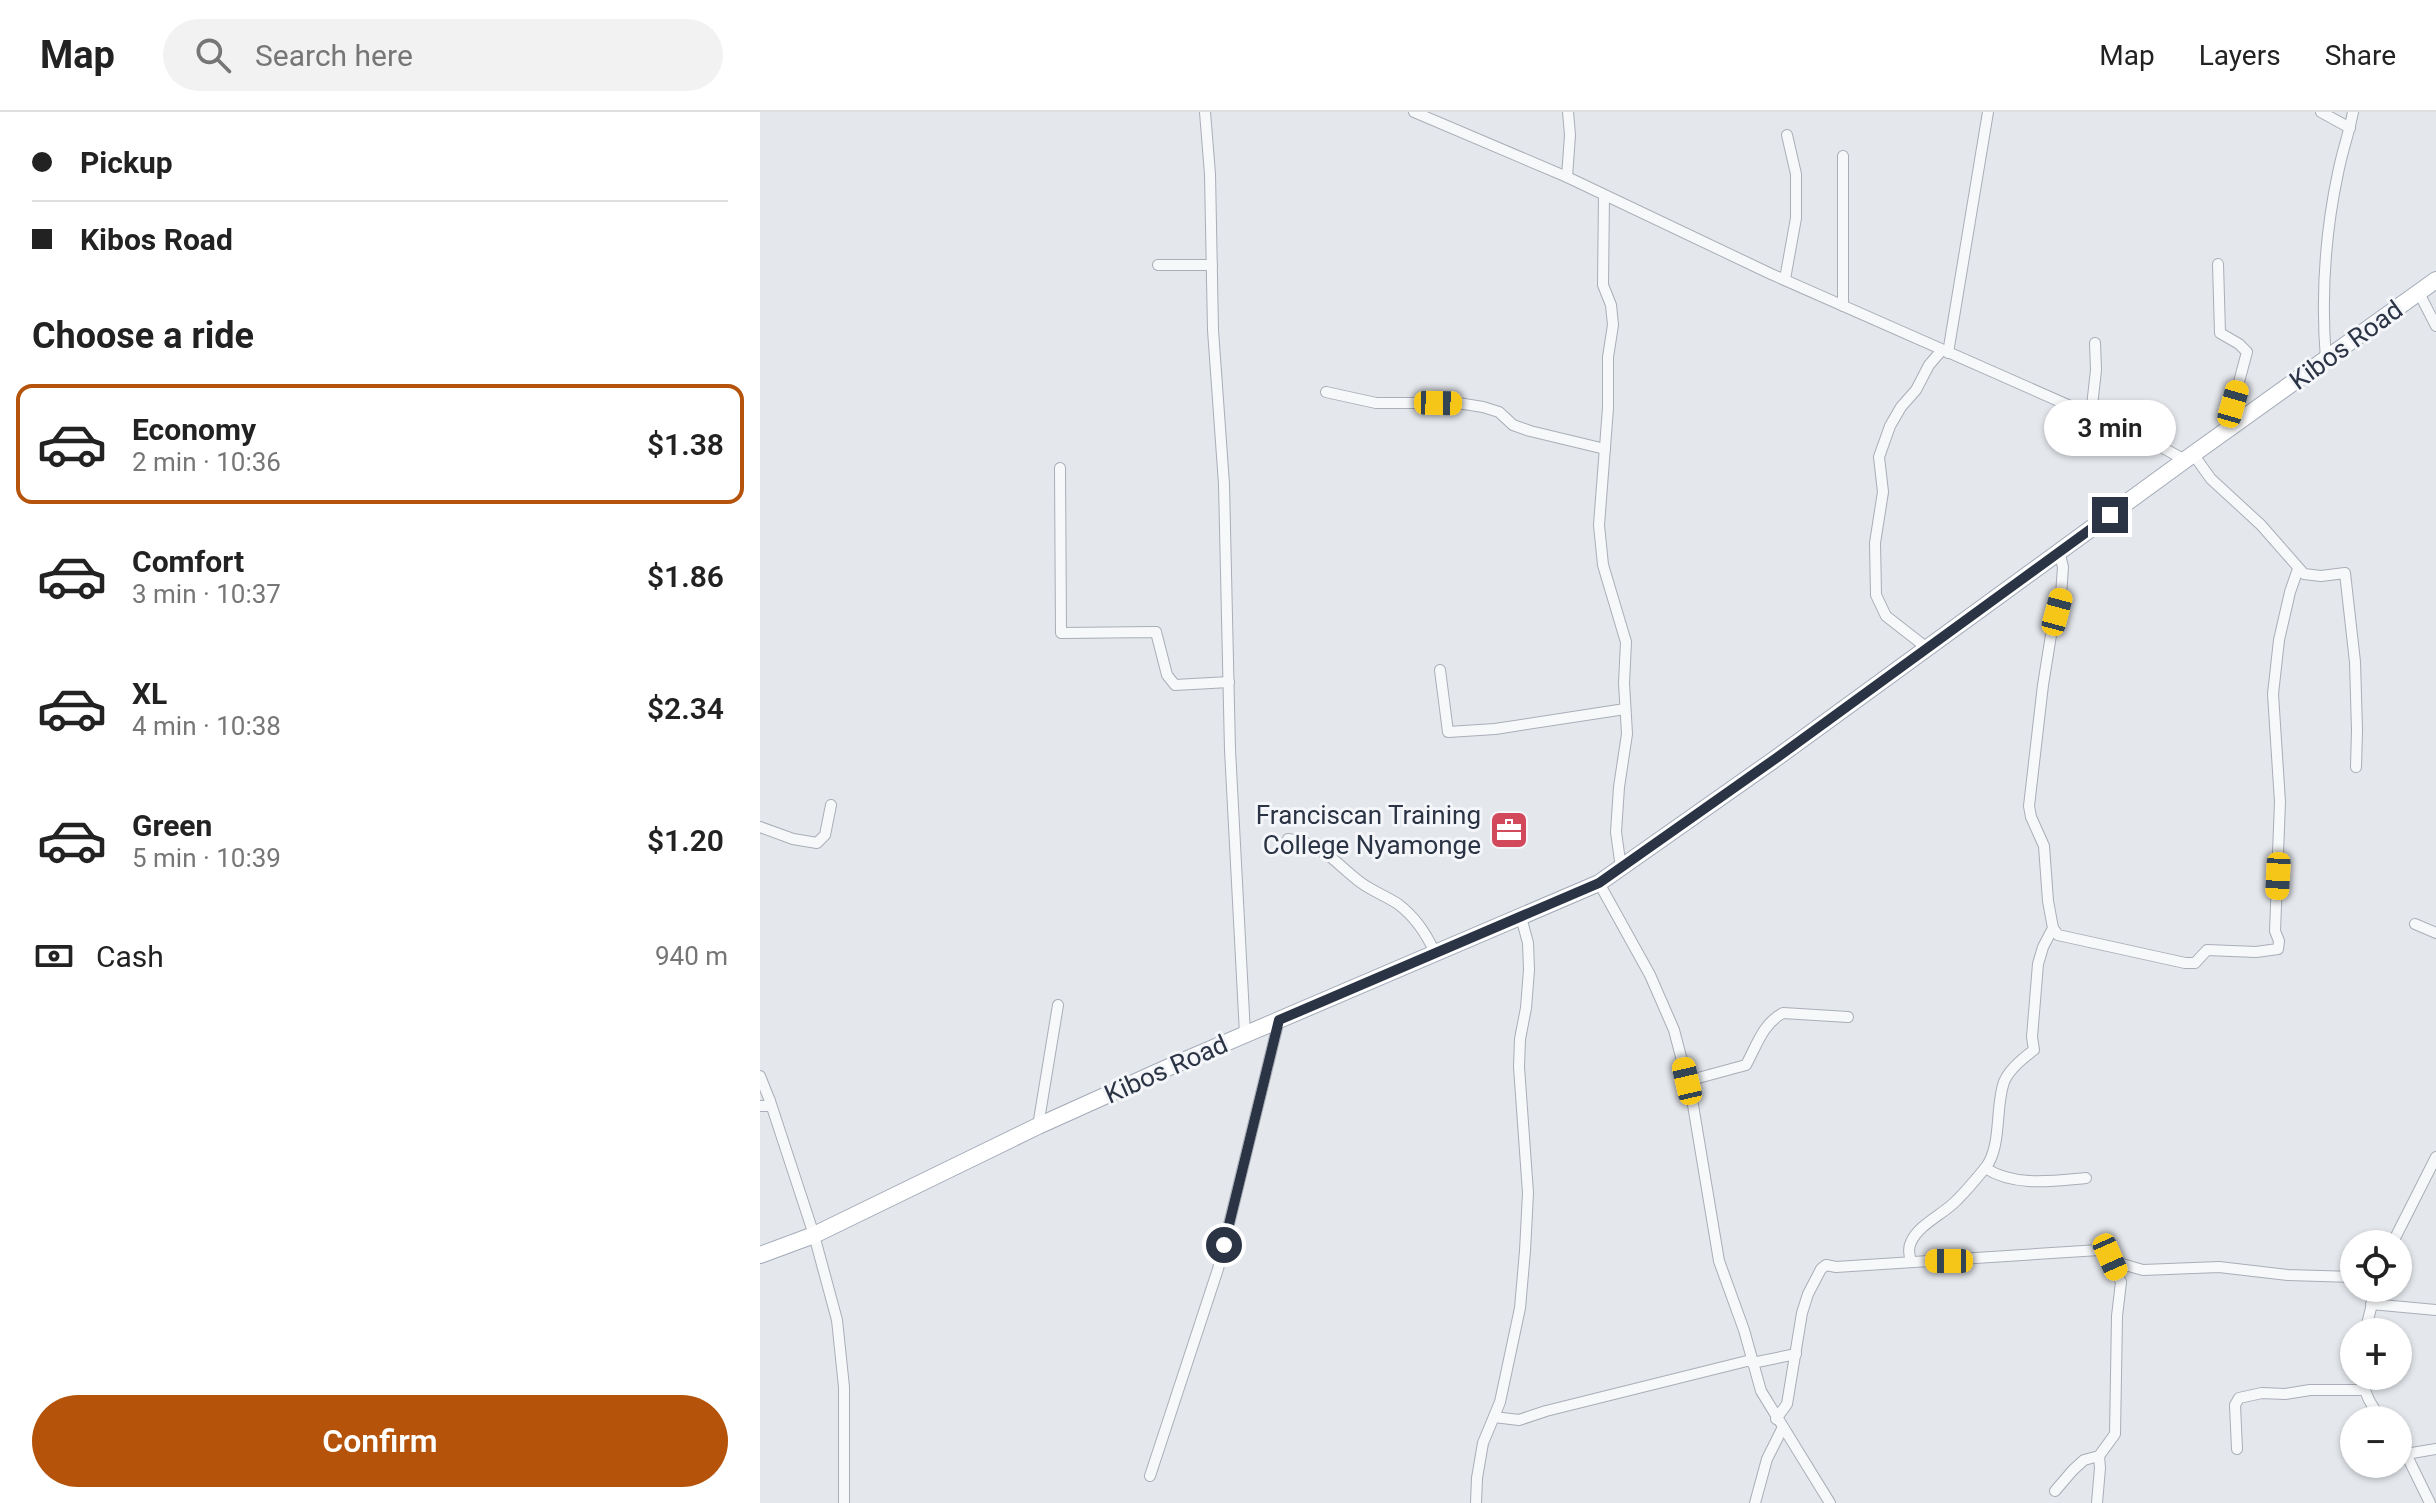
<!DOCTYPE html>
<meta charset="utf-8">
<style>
:root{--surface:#fff;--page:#f2f2f2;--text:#222;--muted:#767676;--line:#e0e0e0;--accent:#b45309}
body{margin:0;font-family:Roboto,sans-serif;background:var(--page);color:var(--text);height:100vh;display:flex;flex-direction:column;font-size:30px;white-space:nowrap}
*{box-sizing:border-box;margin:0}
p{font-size:26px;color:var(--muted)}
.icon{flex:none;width:44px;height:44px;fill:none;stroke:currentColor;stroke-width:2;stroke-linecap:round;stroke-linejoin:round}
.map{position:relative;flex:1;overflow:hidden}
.side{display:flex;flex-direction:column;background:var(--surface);width:760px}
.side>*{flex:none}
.top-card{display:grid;align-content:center;height:176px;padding:0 32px;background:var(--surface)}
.controls{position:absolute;left:1580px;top:1118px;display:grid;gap:16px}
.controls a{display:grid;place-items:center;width:72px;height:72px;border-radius:50%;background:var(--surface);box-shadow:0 2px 6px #0004;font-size:40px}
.end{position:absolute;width:36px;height:36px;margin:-18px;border:10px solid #2b3445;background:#fff;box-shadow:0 0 0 4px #fff}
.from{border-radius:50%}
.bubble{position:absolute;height:56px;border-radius:28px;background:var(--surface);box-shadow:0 2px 6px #0004;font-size:26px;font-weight:600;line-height:56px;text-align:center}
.car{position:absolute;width:24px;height:48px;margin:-24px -12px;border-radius:10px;box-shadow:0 0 6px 2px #0007;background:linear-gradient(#f5c518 24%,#345 0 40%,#f5c518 0 76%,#345 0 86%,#f5c518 0)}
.top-card b{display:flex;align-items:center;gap:28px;height:76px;font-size:30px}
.top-card b+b{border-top:2px solid var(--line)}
.top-card i{width:20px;height:20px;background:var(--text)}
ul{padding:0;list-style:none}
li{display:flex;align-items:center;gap:24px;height:120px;margin:0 16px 12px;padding:0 16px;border:4px solid transparent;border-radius:16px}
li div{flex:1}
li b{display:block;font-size:30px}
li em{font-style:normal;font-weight:600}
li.current{border-color:var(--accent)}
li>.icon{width:72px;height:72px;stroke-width:1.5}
h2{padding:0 32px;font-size:36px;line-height:96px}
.pay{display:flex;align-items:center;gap:20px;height:88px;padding:0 32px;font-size:30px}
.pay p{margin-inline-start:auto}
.action{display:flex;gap:16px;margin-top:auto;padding:16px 32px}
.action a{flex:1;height:92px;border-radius:48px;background:var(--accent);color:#fff;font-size:32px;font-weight:600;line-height:92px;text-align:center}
header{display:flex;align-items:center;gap:48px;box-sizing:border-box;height:112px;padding:0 40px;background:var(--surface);border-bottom:2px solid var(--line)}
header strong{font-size:38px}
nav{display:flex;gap:44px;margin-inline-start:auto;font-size:28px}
.search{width:560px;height:72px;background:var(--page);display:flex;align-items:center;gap:20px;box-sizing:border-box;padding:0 28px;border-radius:44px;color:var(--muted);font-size:30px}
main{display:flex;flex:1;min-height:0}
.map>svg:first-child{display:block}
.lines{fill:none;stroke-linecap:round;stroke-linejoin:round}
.minor-casing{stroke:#a9aeb7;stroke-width:12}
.primary-casing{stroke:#a3abb8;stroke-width:18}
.minor{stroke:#f7f8fa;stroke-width:10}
.primary{stroke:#fff;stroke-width:16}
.route{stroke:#2b3445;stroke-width:10}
.labels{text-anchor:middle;stroke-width:6;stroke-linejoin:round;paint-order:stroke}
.street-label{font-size:26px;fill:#2b3445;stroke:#f4f6f9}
.poi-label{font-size:26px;fill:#2b3445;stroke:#f4f6f9;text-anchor:end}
</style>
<header>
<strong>Map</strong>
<div class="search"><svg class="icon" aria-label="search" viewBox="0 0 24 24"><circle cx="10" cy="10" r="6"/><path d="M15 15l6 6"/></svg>Search here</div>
<nav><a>Map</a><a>Layers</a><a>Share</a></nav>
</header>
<main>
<section class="side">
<div class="top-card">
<b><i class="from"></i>Pickup</b>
<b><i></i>Kibos Road</b>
</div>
<h2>Choose a ride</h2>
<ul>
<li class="current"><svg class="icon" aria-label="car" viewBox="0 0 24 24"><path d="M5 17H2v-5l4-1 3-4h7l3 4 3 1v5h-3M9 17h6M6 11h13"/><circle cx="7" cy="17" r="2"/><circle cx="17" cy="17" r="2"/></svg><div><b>Economy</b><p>2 min · 10:36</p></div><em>$1.38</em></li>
<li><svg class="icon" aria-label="car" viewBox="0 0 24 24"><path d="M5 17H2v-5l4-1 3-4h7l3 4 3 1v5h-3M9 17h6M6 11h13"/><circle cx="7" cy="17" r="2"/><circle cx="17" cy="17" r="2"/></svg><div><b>Comfort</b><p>3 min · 10:37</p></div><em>$1.86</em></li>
<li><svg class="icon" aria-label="car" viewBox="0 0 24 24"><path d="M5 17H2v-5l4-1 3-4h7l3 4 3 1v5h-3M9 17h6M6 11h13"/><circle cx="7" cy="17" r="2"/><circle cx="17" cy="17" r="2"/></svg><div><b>XL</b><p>4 min · 10:38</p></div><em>$2.34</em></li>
<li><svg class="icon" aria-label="car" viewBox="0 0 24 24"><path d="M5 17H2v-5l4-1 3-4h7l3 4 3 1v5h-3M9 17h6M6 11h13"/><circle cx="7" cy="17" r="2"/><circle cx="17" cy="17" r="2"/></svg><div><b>Green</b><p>5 min · 10:39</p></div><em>$1.20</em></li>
</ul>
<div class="pay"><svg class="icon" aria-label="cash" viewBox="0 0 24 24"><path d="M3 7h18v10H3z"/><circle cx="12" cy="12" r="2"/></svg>Cash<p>940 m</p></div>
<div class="action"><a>Confirm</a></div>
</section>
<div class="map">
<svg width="1676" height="1391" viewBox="0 0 1676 1391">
<rect width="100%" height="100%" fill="#e4e7ec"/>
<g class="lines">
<!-- minor casing -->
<g class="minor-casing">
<g id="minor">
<polyline points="445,0 450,62 453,218 464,372 470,638 485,922"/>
<polyline points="654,0 807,65 1011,162 1394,331 1425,348"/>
<polyline points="1561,0 1590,16"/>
<polyline points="807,65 810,23 808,0"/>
<polyline points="844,83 843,173 851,193 853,213 848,245 848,296 839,413 843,453 866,530 864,571 867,622 859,675 856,720 861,756"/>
<polyline points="1458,152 1460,221 1479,232 1487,240 1473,292 1473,297 1479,309"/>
<polyline points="398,153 452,153"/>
<polyline points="1025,167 1036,106 1036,62 1027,23"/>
<polyline points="1659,181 1676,214"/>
<polyline points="1083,194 1083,44"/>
<polyline points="1188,241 1228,0"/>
<path d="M1566,248C1561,186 1565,122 1578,61C1582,40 1589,21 1593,0"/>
<polyline points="566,280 616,291 698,291 723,295 739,300 753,313 770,319 845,337"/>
<polyline points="1331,303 1336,258 1335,231"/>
<polyline points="1433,342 1451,367 1501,413 1544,462 1561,464 1585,461 1595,550 1597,618 1596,655"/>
<polyline points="300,356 301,521 396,520 407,563 415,573 469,570"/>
<polyline points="1167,536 1126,504 1116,483 1115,431 1123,380 1119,345 1130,314 1141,295 1156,278 1169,253 1182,238"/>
<polyline points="680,558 688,620 735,617 865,597"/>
<polyline points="0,715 33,727 57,731 65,723 71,693"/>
<path d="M528,727C563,731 574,750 600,770C612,779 626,784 638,792C654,804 667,823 675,841"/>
<polyline points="839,771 890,863 914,918 932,987 959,1149 984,1218 1001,1279 1070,1391"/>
<polyline points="1655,812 1676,821"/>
<polyline points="1293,816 1298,823 1425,851 1435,851 1447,838 1496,840 1518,837 1519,829 1515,819 1520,690 1513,582 1519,528 1530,480 1538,457"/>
<polyline points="0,964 10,989 7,994 0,994"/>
<path d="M927,969L986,953C996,935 1003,911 1023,901L1088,905"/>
<polyline points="10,989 54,1123 77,1208 84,1275 84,1391"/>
<polyline points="278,1014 298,893"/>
<path d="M1225,1056C1255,1075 1292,1069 1326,1066"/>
<polyline points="1632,1132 1676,1045"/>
<path d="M1151,1149C1149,1143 1148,1136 1151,1130C1159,1112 1184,1102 1197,1088C1207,1078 1217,1066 1226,1055C1242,1033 1235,995 1244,970C1249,957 1263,946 1274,938L1272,925L1278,852L1283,835L1293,816L1288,789L1284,734L1271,705L1269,694L1283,573L1292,517L1301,483L1303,455L1299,439"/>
<polyline points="1611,1192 1676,1198"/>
<polyline points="1605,1220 1616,1176"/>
<polyline points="992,1251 1036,1242"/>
<polyline points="1599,1264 1609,1288 1621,1308"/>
<polyline points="734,1305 759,1308 786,1299 991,1248"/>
<polyline points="1016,1307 1027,1292 1042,1201 1048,1182 1061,1157 1066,1153 1076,1155 1339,1138 1347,1141 1355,1150 1383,1158 1459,1155 1528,1163 1594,1165"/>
<polyline points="1638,1332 1646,1342 1670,1391"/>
<polyline points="1477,1337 1475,1293 1479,1286 1502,1281 1525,1282 1550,1278 1604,1278"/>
<polyline points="1646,1342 1676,1337"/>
<polyline points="390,1364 458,1157 519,908"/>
<polyline points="1295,1379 1313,1358 1324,1348 1339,1344 1355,1322 1357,1204 1361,1170 1350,1147"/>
<polyline points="716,1391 717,1366 723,1331 740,1290 760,1196 765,1139 768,1081 759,955 760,927 766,896 769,858 768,831 761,805"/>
<polyline points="995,1391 1007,1347 1022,1317"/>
<polyline points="1337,1391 1340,1356 1339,1344"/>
</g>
</g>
<!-- primary casing -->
<g class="primary-casing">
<polyline id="primary" points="0,1143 54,1123 278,1014 409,955 839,771 1015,647 1425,348 1676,168"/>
</g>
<!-- minor -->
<use href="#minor" class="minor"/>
<!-- primary -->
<use href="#primary" class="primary"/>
</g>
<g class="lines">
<!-- route -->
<polyline class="route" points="464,1133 519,908 839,771 1015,647 1350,403"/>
</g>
<!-- icons -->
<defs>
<g id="office-square" transform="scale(2)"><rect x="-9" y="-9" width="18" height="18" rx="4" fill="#d1495b" stroke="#f4f6f9"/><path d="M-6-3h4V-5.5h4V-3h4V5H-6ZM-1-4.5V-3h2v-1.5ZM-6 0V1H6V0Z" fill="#fff"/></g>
</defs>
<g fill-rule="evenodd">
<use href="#office-square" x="749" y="718"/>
</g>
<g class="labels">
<!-- street labels -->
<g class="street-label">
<text transform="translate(1586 233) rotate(-36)" y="9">Kibos Road</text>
<text transform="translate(406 957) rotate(-24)" y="9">Kibos Road</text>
</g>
<!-- poi labels -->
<g class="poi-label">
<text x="721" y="712">Franciscan Training<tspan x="721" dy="30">College Nyamonge</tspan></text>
</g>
</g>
</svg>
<div class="controls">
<a><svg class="icon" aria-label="locate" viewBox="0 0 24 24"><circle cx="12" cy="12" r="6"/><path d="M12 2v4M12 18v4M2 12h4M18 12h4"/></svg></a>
<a>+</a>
<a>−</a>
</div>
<i class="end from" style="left:464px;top:1133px"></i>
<i class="end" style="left:1350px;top:403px"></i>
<div class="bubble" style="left:1284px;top:288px;width:132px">3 min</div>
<i class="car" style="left:678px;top:291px;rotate:91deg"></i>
<i class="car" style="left:1473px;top:292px;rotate:16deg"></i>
<i class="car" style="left:1297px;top:500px;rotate:15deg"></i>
<i class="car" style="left:1518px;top:764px;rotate:183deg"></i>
<i class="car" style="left:927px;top:969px;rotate:347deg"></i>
<i class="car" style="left:1350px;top:1145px;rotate:156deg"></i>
<i class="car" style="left:1189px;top:1149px;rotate:270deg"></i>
</div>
</main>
